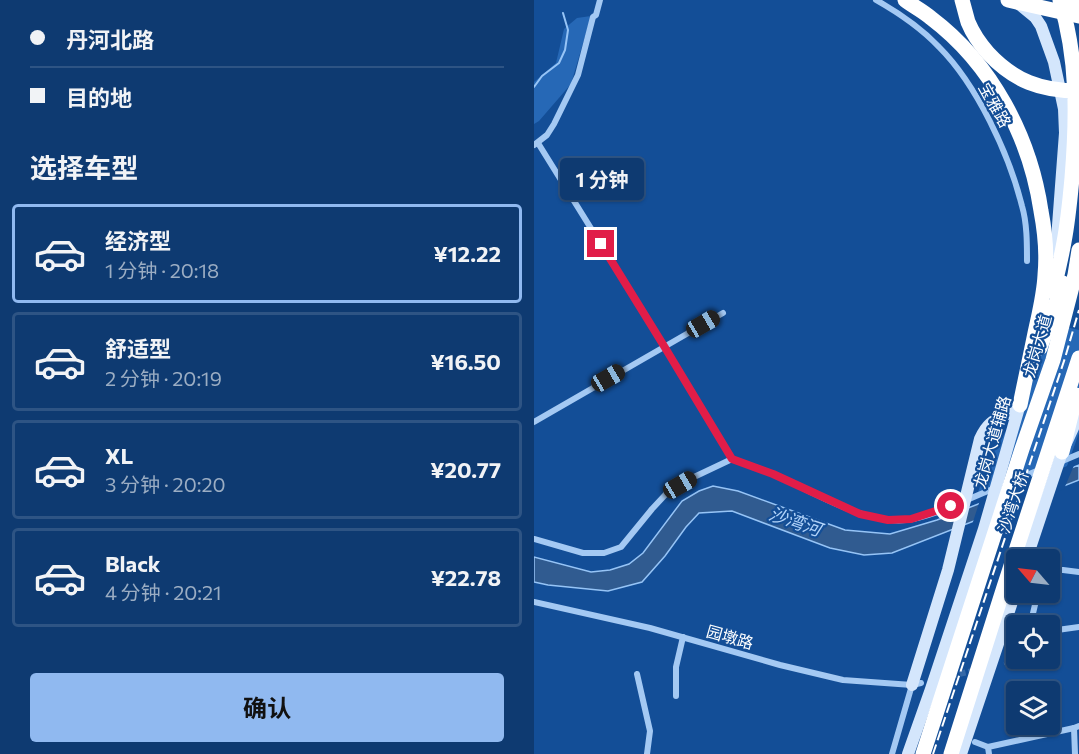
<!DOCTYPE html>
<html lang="zh">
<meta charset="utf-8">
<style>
:root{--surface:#0e3a71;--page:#1c4579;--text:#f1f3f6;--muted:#9badc3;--line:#2e5484;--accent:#90b9f0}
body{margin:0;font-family:Commissioner,"Noto Sans SC",sans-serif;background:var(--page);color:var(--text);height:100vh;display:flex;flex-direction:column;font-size:22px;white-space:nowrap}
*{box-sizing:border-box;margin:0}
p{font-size:20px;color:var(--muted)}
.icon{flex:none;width:33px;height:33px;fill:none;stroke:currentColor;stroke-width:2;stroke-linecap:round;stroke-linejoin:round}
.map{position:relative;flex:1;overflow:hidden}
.sheet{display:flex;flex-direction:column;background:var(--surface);width:534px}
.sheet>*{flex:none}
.top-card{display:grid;align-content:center;height:132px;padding:0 30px;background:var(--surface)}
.needle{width:39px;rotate:298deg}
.controls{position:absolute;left:472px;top:549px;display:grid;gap:12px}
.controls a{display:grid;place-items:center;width:54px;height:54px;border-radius:6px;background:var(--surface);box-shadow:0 2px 4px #0004,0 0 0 2px var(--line);font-size:30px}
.end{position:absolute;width:27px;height:27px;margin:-14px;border:8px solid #e11d48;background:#fff;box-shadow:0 0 0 3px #fff}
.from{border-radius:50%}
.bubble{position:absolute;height:42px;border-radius:6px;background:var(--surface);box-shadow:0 2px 4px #0004,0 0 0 2px var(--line);font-size:20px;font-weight:700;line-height:42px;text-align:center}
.car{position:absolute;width:18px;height:36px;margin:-18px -9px;border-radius:8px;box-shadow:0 0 4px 2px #0007;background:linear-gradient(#222 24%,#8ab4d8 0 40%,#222 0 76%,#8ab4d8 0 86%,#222 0)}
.top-card b{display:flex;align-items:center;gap:21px;height:57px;font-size:22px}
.top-card b+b{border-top:2px solid var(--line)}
.top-card i{width:15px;height:15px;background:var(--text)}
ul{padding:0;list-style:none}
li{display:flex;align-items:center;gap:18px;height:99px;margin:0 12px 9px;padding:0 18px;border:3px solid var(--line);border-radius:6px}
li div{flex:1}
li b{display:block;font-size:22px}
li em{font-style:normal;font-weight:700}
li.current{border-color:var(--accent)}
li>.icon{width:54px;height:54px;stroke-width:1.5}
h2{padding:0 30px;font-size:27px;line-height:72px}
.primary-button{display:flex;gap:12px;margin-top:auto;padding:12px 30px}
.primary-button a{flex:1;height:69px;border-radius:6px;background:var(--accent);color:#111;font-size:24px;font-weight:700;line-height:69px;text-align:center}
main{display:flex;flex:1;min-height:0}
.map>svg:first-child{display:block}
.green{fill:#2668b6}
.water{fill:#305b90;stroke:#96c4f6;stroke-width:1.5}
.pier{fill:#134e97}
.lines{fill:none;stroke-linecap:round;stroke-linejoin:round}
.stream{stroke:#96c4f6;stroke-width:2}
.street-tunnel{stroke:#3669a7;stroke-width:6;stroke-dasharray:6 3;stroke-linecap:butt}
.street{stroke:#a4c9f3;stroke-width:6}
.secondary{stroke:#d4e6fc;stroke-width:12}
.highway{stroke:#fff;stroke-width:15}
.rail{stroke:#fff;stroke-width:2;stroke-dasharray:10 4.5;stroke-linecap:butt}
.route{stroke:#e11d48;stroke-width:8}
.labels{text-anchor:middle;stroke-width:4.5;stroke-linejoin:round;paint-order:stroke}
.street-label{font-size:16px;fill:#fff;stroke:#134e97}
.water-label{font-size:18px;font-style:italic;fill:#b1d3f9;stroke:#134e97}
</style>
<main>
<section class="sheet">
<div class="top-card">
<b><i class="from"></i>丹河北路</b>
<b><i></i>目的地</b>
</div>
<h2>选择车型</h2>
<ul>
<li class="current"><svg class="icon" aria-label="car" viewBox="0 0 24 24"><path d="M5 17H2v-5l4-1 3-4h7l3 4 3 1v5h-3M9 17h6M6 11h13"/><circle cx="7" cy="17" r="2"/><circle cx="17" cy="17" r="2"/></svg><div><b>经济型</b><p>1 分钟 · 20:18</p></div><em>¥12.22</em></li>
<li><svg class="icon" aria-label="car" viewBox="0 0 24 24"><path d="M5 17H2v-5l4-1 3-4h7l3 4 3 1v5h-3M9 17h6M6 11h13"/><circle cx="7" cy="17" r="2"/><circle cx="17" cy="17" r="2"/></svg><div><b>舒适型</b><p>2 分钟 · 20:19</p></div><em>¥16.50</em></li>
<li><svg class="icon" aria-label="car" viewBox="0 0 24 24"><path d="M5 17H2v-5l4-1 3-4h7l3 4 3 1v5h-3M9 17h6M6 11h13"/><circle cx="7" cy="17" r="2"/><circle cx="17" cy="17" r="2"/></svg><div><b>XL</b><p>3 分钟 · 20:20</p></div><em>¥20.77</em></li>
<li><svg class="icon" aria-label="car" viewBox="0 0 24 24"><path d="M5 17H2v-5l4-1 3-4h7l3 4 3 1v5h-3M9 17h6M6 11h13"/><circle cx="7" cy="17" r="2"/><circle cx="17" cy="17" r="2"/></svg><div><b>Black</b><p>4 分钟 · 20:21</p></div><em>¥22.78</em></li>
</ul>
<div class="primary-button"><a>确认</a></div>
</section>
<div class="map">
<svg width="545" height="754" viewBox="0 0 545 754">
<rect width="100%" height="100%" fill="#134e97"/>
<!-- green -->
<g class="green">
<polygon points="57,16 37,84 5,121 0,124 0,82 22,63 30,29 43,18"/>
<polygon points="501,320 545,330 545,433 529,477 492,477 443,495 458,453 472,431"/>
</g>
<!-- water -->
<polygon class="water" points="545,465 545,480 358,553 330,555 296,548 198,511 165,513 152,527 131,556 108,582 74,591 14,585 0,582 0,557 57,572 76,570 95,564 109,553 148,501 165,491 179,486 204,491 311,530 356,534 403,520"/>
<!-- pier -->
<polygon class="pier" points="541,463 530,489 438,525 446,500"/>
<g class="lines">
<!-- stream -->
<polyline class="stream" points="0,87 8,76 25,63 31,50 34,30 29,13"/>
<!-- street-tunnel -->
<polyline class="street-tunnel" points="417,676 442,670"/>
<!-- street -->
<g class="street">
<path d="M342,0C365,13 387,28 405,47C443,85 475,154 488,206C493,223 493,243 493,261"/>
<polyline points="4,143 130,346 198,459"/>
<polyline points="0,145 13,135 20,124 44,75 59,17 62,15 66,0"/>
<polyline points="0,422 189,313"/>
<polyline points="526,462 545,454"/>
<polyline points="481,480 505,470"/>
<path d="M0,539L49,553H70L87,547L118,509L132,494L160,477L198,459C212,464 227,469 241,475C281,492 335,528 379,519C407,513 434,499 461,488"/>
<polyline points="516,570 529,570 545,572"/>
<polyline points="0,602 116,628 246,665 309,680 378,685 387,683"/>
<polyline points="496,626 504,592"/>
<polyline points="516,631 545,627"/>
<polyline points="473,663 483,658"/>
<polyline points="103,674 116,731 113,754"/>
<polyline points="142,696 142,667 149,637"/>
<polyline points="540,728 541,754"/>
<polyline points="441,742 454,747"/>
<polyline points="358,754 378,685"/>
<polyline points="455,754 454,747 540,728 545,726"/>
</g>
<!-- secondary -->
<g class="secondary">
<polyline points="485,4 501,17 507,26 520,62 530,109 531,133 522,252"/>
<polyline points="492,560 528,452 545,415"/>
<path d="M378,685L414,570L446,439C457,414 469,421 486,405"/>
<polyline points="374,754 397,689 450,529 488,397"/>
<polyline points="427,754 483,587"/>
</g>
<!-- highway -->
<g class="highway">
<path d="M371,0C379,6 389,11 397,18C458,64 496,137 507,211C511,232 513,254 511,275C510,295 505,314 501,333C496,357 491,381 486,405"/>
<path d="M428,0C430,7 432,15 434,22C439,34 446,44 454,53C480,81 507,91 545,91"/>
<polyline points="474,0 545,16"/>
<polyline points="534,0 545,3"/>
<path d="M519,292C523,275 527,259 530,242C534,221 536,200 538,178C543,117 544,59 526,0"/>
<polyline points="506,348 529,283"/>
<polyline points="528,452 542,395"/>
<polyline points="389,754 488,449 519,360 541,275 545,250"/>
<polyline points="417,754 470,587 545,358"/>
</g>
<!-- rail -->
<polyline class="rail" points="399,754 531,358 545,310"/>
</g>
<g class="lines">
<!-- route -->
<polyline class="route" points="67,244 130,346 198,459 239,474 326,514 354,520 377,519 417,506"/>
</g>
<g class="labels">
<!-- street labels -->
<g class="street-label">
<text transform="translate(461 105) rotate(61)" y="6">宝雅路</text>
<text transform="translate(503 346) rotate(-74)" y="6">龙岗大道</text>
<text transform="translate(458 442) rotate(-74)" y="6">龙岗大道辅路</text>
<text transform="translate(479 502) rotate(-72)" y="6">沙湾大桥</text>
<text transform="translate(196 637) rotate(16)" y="6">园墩路</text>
</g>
<!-- water labels -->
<g class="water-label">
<text transform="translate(261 522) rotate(19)" y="6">沙湾河</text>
</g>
</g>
</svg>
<div class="controls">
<a><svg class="needle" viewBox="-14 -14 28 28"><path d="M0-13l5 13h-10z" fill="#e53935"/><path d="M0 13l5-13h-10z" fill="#9badc3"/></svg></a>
<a><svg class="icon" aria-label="locate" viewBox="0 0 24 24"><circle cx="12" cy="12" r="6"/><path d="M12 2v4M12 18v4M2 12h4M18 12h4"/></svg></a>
<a><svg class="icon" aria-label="layers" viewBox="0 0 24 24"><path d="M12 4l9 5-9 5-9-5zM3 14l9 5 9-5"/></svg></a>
</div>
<i class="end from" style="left:417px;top:506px"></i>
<i class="end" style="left:67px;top:244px"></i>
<div class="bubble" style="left:26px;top:158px;width:84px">1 分钟</div>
<i class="car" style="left:169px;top:324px;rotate:60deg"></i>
<i class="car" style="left:74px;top:378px;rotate:60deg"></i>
<i class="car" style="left:146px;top:485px;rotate:60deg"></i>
</div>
</main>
